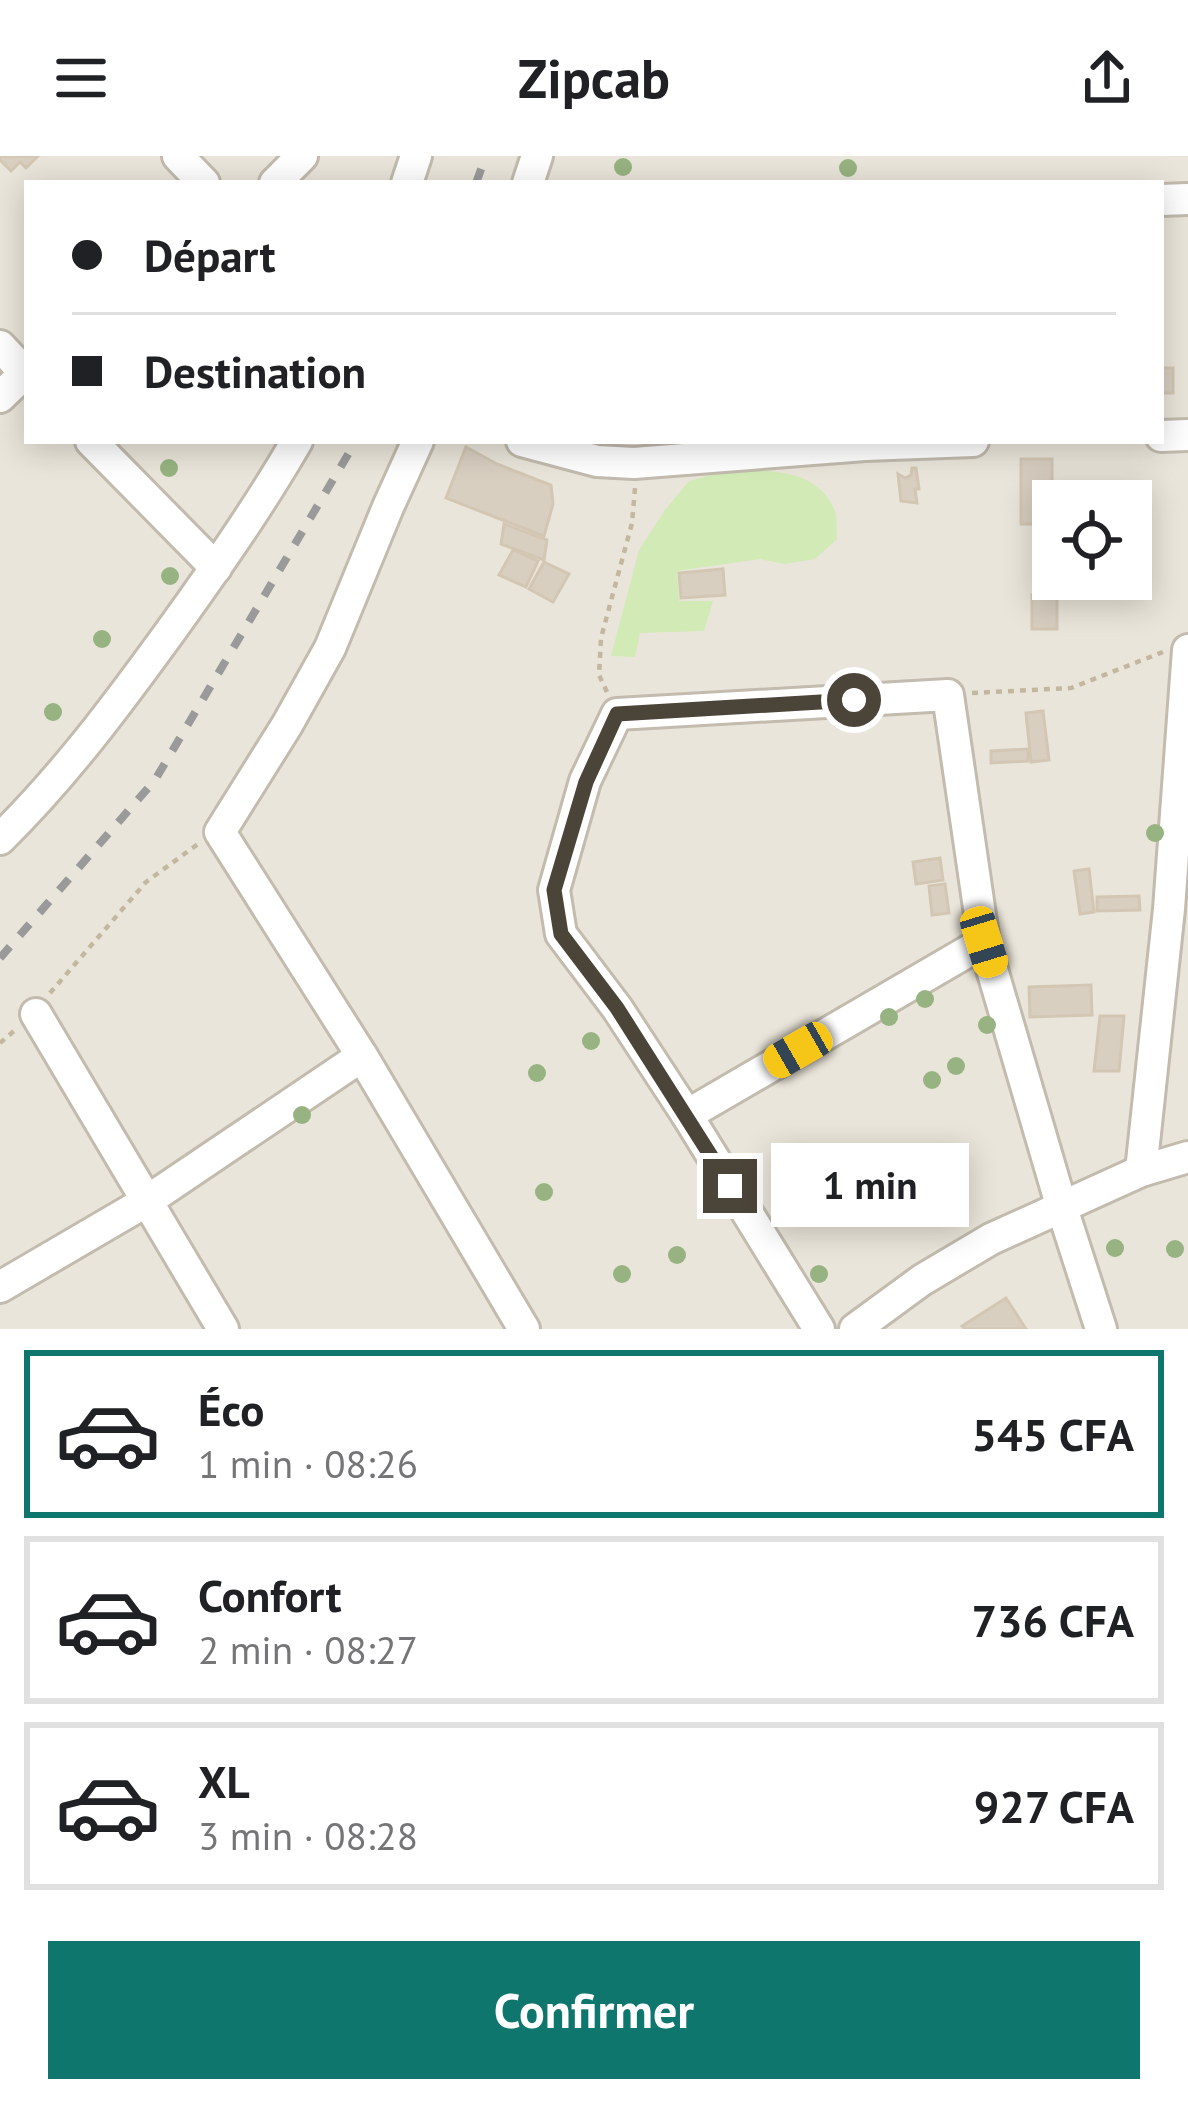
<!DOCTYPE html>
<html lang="fr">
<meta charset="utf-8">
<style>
:root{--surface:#fff;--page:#f2f2f2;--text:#202124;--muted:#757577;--line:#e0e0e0;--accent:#0f766e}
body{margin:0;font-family:"PT Sans",sans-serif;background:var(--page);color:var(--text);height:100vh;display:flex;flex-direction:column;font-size:45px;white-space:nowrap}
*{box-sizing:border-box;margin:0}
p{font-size:39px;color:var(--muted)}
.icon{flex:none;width:66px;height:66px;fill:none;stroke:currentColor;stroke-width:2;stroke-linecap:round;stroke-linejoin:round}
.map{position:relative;height:1173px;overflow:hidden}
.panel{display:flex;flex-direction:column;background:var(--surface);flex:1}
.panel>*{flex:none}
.hud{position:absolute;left:24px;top:24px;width:1140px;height:264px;border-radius:0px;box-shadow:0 6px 30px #0003;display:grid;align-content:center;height:264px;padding:0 48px;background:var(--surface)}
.fabs{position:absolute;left:1032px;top:324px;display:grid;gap:24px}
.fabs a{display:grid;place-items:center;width:120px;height:120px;border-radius:0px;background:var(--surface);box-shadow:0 6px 30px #0003;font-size:60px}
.end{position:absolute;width:54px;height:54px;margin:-27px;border:15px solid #4b4439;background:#fff;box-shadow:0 0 0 6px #fff}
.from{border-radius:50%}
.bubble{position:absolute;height:84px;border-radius:0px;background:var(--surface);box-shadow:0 6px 30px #0003;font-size:39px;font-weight:600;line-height:84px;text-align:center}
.car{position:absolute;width:36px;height:72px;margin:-36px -18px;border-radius:15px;box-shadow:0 0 9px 3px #0007;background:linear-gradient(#f5c518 24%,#345 0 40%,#f5c518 0 76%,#345 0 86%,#f5c518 0)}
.hud b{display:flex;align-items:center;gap:42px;height:114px;font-size:45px}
.hud b+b{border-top:3px solid var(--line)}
.hud i{width:30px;height:30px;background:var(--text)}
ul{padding:21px 0 0;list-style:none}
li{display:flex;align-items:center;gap:36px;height:168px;margin:0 24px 18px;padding:0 24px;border:6px solid var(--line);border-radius:0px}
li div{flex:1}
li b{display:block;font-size:45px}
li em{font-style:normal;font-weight:600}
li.selected{border-color:var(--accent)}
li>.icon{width:108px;height:108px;stroke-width:1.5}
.cta{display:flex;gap:24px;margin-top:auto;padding:24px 48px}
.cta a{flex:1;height:138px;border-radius:0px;background:var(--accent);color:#fff;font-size:48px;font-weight:600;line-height:138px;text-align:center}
header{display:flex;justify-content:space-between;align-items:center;height:156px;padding:0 48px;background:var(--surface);font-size:54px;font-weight:600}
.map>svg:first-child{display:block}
.residential{fill:#eae5da;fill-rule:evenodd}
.green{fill:#d2eab5}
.building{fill:#d8cfc1;stroke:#d3c7b4;stroke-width:3}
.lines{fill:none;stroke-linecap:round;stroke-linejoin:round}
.minor-casing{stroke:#c2bbae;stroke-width:36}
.path{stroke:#c4b79f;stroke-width:4.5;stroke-dasharray:6 6;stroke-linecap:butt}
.minor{stroke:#fff;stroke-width:30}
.rail{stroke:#9a9a9a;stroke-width:8;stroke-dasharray:15 15;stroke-linecap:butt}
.tree{fill:#97b381}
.route{stroke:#4b4439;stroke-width:15}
</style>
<header><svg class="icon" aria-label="menu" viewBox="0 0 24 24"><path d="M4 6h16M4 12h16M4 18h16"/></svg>Zipcab<svg class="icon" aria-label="share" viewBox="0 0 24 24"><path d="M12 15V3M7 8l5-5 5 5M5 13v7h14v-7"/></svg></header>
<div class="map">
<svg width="1188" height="1173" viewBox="0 0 1188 1173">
<rect width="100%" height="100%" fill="#f6f3ec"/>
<!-- residential -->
<path class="residential" d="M0,0H1188V1173H0ZM27,27H1161V285H27ZM1053,345H1131V423H1053Z"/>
<!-- green -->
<path class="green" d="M729,314C767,315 816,311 834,353C838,361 836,374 837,383L815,403L784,408L760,403L677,415L679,445H713L704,475L640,477L635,501L611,500L639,394L665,354L689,325Z"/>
<!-- building -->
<g class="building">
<polygon points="0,0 38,0 26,12 20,6 11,15 0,4"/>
<rect x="1161" y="212" width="12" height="25"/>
<polygon points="466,291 497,308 551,329 553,348 544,380 446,342"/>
<rect x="1021" y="303" width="31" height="65"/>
<polygon points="912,312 916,312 919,333 915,333 917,347 901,345 898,318 905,322 911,319"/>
<polygon points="1113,341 1139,341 1139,368 1131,368 1131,345 1113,345"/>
<polygon points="504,368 547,384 544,404 501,388"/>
<polygon points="513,394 538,405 526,431 499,419"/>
<polygon points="544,406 569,418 553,446 529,433"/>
<polygon points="723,413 725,439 681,442 679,417"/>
<rect x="1032" y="439" width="25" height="34"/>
<polygon points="1043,555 1049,604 1031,606 1026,557"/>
<polygon points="1028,593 1028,605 991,607 991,595"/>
<polygon points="940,702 943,724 916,728 913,706"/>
<polygon points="1089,713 1094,756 1080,758 1074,715"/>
<polygon points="945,728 949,757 932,759 929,730"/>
<polygon points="1139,740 1140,754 1097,755 1097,741"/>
<polygon points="1091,829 1092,859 1030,861 1029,831"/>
<polygon points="1100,860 1124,860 1119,915 1094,915"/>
<polygon points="1006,1142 1026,1173 965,1173 962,1170"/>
</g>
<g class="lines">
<!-- minor casing -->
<g class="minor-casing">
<g id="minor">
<polyline points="178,0 204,27"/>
<polyline points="275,27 302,0"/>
<polyline points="407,27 416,0"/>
<polyline points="528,27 537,0"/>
<polyline points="1161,44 1188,43"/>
<polyline points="0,190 27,219"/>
<polyline points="0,241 25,217"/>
<polyline points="1161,280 1188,279"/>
<polyline points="91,285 216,412"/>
<polyline points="418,285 388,351 330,492 287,569 220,676 362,900 524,1173"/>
<polyline points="522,285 597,305 634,307 865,289 973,285"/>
<path d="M0,683C66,618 120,545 175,469C218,409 260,349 297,285"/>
<polyline points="36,858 223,1173"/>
<polyline points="687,959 984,786"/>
<polyline points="1141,1015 1169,753 1188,494"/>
<polyline points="0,1131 147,1045 362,900"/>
<polyline points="819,1173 687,959 617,852 561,778 554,734 585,625 617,558 948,539 984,786 1062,1052 1101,1173"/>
<polyline points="855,1173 922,1124 991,1083 1141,1015 1188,1001"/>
</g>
</g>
<!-- path -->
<g class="path">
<polyline points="607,536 599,519 601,482 632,367 635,332"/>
<polyline points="972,537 1071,532 1163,496"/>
<polyline points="50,837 146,726 198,688"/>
<polyline points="0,887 14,875"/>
</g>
<!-- minor -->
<use href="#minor" class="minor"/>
<!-- rail -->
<g class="rail">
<polyline points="476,27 486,0"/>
<polyline points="0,802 155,624 356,285"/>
</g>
</g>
<!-- trees -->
<g class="tree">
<circle cx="623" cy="11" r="9"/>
<circle cx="848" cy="12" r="9"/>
<circle cx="169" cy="312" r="9"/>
<circle cx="170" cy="420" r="9"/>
<circle cx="102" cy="483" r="9"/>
<circle cx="53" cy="556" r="9"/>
<circle cx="1155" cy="677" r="9"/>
<circle cx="925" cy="843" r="9"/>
<circle cx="889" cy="861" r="9"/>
<circle cx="987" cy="869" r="9"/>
<circle cx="591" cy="885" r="9"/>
<circle cx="956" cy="910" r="9"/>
<circle cx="537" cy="917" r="9"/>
<circle cx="932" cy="924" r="9"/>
<circle cx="302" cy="959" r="9"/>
<circle cx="544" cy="1036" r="9"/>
<circle cx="1115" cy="1092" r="9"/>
<circle cx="1175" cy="1093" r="9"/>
<circle cx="677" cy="1099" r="9"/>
<circle cx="622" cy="1118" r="9"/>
<circle cx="819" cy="1118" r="9"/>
</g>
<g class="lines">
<!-- route -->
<polyline class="route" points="730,1030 617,852 561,778 554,734 586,626 617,558 854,544"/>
</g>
</svg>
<div class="fabs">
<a><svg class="icon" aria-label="locate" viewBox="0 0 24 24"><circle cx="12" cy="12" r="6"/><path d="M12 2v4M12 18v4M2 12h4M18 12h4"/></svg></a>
</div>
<i class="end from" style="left:854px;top:544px"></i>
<i class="end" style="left:730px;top:1030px"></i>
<div class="bubble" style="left:771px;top:987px;width:198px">1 min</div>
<i class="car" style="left:984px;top:786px;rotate:163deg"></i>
<i class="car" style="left:798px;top:894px;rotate:240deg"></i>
<div class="hud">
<b><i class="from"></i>Départ</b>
<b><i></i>Destination</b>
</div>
</div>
<section class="panel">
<ul>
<li class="selected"><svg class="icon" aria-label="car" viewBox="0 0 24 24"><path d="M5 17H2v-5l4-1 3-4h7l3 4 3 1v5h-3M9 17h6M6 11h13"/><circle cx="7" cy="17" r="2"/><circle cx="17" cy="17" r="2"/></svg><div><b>Éco</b><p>1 min · 08:26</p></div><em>545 CFA</em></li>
<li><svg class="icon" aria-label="car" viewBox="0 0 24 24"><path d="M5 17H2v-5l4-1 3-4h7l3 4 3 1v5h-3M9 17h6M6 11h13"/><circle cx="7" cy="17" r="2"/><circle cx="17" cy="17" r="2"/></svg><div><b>Confort</b><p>2 min · 08:27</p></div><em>736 CFA</em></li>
<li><svg class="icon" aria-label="car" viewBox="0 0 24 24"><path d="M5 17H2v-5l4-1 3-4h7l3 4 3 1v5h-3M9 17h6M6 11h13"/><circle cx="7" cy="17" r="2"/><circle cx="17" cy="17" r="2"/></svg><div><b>XL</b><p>3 min · 08:28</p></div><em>927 CFA</em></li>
</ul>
<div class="cta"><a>Confirmer</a></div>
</section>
